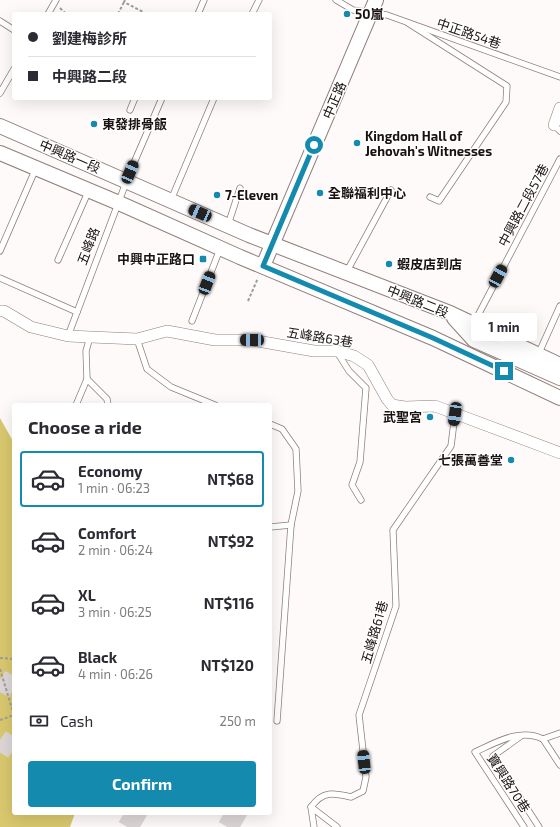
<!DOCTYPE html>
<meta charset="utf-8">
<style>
:root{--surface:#fff;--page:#f2f2f3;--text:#2b2b33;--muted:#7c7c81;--line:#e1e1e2;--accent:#148bae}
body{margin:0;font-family:"Exo 2","Noto Sans TC",sans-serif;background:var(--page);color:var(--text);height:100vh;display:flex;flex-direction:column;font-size:15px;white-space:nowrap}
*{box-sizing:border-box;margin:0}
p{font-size:13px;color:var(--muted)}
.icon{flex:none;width:22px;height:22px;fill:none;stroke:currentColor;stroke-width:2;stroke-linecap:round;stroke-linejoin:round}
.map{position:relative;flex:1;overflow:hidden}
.drawer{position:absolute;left:12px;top:403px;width:260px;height:412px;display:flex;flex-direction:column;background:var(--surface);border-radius:4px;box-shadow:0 4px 16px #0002}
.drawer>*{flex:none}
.hud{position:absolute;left:12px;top:12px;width:260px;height:88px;border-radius:4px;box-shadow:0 4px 16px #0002;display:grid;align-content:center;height:88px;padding:0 16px;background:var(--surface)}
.end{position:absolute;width:18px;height:18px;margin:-9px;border:5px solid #148bae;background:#fff;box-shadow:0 0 0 2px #fff}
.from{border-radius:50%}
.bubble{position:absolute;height:28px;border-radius:4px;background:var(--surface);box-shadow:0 4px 16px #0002;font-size:13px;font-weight:700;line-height:28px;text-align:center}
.car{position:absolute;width:12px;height:24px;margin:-12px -6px;border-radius:5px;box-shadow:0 0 3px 1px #0007;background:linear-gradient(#222 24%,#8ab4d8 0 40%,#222 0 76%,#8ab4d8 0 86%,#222 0)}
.hud b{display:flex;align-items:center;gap:14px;height:38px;font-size:15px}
.hud b+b{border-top:1px solid var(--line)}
.hud i{width:10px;height:10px;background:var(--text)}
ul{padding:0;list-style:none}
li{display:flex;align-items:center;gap:12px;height:56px;margin:0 8px 6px;padding:0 8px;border:2px solid transparent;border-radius:4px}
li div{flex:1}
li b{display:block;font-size:15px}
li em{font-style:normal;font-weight:700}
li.on{border-color:var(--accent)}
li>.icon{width:36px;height:36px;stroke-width:1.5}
h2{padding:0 16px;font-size:18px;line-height:48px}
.pay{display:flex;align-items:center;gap:10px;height:44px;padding:0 16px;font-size:15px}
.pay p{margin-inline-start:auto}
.action{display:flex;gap:8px;margin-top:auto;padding:8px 16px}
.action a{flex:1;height:46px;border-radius:4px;background:var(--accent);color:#fff;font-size:16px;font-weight:700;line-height:46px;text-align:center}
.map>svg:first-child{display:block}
.forest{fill:#d9c86e}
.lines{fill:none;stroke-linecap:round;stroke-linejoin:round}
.motorway-tunnel{stroke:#dcd7d6;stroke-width:21;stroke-dasharray:21 10;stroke-linecap:butt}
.service-casing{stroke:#907e7a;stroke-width:7}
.minor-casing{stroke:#907e7a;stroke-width:12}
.tertiary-casing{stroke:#907e7a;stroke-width:16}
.path{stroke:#a19b9a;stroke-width:2;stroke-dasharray:3 2;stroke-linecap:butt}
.service{stroke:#fff;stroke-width:5.5}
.minor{stroke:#fff;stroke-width:11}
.tertiary{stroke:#fff;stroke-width:14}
.route{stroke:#148bae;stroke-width:5}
.poi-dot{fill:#148bae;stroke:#fff;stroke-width:1.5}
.labels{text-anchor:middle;stroke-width:3;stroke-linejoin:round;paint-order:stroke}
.poi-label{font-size:13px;font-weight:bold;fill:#191211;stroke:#fff;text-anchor:start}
.street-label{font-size:13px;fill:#191211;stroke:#fff}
</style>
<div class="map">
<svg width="560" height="827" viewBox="0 0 560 827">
<rect width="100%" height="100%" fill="#fefaf9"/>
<!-- forest -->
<polygon class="forest" points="0,418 14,443 14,813 75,813 70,827 0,827"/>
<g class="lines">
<!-- motorway-tunnel -->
<g class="motorway-tunnel">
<polyline points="0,680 14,688"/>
<polyline points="0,740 14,749"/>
<polyline points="124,813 148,827"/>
<polyline points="224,813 248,827"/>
</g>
<!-- service casing -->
<g class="service-casing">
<g id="service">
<polyline points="336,0 353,10 387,15 560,77"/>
<polyline points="48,14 56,0"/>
<polyline points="198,14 204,0"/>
<polyline points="252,14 259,0"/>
<polyline points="0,21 14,30"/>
<polyline points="408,23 507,86 506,102 439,201 430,197"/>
<polyline points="0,93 14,69"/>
<polyline points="130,110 135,98"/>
<polyline points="554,125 560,131"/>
<polyline points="171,200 214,98"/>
<polyline points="228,225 240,188"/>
<polyline points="0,251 36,168"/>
<polyline points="58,260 89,190"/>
<polyline points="346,273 391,190"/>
<polyline points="0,278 77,312"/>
<polyline points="192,321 220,249"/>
<polyline points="474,323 560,159"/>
<polyline points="68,336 130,172 162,98"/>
<polyline points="137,339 147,369 171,387 215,405"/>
<polyline points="337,352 349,371 366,388 360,462 352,485 361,500"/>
<polyline points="538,355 560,306"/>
<polyline points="87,379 107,399 108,405"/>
<polyline points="76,405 87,379 86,351 90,337"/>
<polyline points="270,424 282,429 296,449 298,491 291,525 277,721"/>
<polyline points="270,527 291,525"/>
<polyline points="521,736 493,756 539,827"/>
<polyline points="543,739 560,765"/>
<polyline points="311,807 337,827"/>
<path d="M314,827L311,807C323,790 334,793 351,797L363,791L366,777L359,715L396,606L393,530L451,446L455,414"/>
<path d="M524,827L475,752C497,742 520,728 543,739L560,733"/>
</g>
</g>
<!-- minor casing -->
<g class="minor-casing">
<g id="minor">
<polyline points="554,125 560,108"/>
<polyline points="0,311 4,311 31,327 68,336 137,339 167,331 215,340 252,340 314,351 337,351 354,356 368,365 387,399 392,405 405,407 435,406 560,453"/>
</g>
</g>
<!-- tertiary casing -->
<g class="tertiary-casing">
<g id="tertiary">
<polyline points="0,126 249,235 450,313 560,365"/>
<polyline points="0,153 119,203 240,257 433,338 560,398"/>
<polyline points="263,266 376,0"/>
<polyline points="454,318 474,340 560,378"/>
</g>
</g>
<!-- path -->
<g class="path">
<polyline points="125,0 124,2 147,14"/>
<polyline points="60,8 66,14"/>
<polyline points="118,14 124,2"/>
<polyline points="248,301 258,278"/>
<polyline points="0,658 14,659"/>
<polyline points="0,669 14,715 0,720"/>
</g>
<!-- service -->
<use href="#service" class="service"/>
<!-- minor -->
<use href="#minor" class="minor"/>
<!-- tertiary -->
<use href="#tertiary" class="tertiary"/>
</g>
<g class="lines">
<!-- route -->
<polyline class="route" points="314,145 263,266 433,338 504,371"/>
</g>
<!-- markers -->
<g class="poi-dot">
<circle cx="347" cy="14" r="4"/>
<circle cx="94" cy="124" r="4"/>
<circle cx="357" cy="143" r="4"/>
<circle cx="320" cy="193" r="4"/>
<circle cx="217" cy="195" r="4"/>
<rect x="199" y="255" width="8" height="8" rx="2"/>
<circle cx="389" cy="264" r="4"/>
<circle cx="430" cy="417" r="4"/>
<circle cx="511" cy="460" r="4"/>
</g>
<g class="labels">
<!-- poi labels -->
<g class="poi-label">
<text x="355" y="19">50嵐</text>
<text x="102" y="129">東發排骨飯</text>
<text x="365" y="141">Kingdom Hall of<tspan x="365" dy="15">Jehovah's Witnesses</tspan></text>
<text x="328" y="198">全聯福利中心</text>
<text x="225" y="200">7-Eleven</text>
<text x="195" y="264" text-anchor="end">中興中正路口</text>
<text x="397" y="269">蝦皮店到店</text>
<text x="422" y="422" text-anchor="end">武聖宮</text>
<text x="503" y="465" text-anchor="end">七張萬善堂</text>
</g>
<!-- street labels -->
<g class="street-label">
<text transform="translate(469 33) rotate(19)" y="5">中正路54巷</text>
<text transform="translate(334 100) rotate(-67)" y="5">中正路</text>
<text transform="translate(70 156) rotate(23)" y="5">中興路一段</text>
<text transform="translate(523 205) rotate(-62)" y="5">中興路二段57巷</text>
<text transform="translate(88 246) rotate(-69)" y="5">五峰路</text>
<text transform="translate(418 301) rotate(22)" y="5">中興路二段</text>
<text transform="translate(320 337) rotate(9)" y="5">五峰路63巷</text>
<text transform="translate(374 632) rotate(-74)" y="5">五峰路61巷</text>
<text transform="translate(509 783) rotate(57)" y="5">寶興路70巷</text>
</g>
</g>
</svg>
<i class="end from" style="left:314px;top:145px"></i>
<i class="end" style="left:504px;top:371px"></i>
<div class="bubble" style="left:471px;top:313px;width:66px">1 min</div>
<i class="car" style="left:130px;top:172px;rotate:23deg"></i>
<i class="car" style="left:200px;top:213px;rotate:294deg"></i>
<i class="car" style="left:498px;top:276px;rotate:28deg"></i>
<i class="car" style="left:207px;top:283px;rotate:21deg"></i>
<i class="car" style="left:252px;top:340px;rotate:270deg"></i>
<i class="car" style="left:455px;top:414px;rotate:188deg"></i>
<i class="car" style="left:364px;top:762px;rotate:354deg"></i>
<div class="hud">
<b><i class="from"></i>劉建梅診所</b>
<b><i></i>中興路二段</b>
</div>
<section class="drawer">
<h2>Choose a ride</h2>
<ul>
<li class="on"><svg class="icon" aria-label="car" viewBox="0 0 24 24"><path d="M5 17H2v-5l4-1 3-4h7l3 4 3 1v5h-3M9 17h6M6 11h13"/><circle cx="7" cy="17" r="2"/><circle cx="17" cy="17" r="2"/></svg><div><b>Economy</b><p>1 min · 06:23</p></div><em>NT$68</em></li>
<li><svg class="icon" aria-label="car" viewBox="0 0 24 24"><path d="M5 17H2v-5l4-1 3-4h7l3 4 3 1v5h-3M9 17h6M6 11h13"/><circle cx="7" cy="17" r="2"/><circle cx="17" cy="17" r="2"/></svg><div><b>Comfort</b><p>2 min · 06:24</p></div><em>NT$92</em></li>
<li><svg class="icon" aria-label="car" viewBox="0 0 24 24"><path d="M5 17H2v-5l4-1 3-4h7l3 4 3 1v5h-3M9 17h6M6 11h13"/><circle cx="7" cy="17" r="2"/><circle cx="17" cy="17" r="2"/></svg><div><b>XL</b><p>3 min · 06:25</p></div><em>NT$116</em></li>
<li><svg class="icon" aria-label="car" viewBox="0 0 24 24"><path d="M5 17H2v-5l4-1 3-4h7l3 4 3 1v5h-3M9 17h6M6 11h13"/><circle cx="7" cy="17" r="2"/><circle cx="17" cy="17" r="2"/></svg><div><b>Black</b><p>4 min · 06:26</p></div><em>NT$120</em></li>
</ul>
<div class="pay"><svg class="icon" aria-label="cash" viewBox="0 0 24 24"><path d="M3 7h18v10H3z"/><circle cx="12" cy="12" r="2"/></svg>Cash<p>250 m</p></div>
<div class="action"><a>Confirm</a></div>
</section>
</div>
